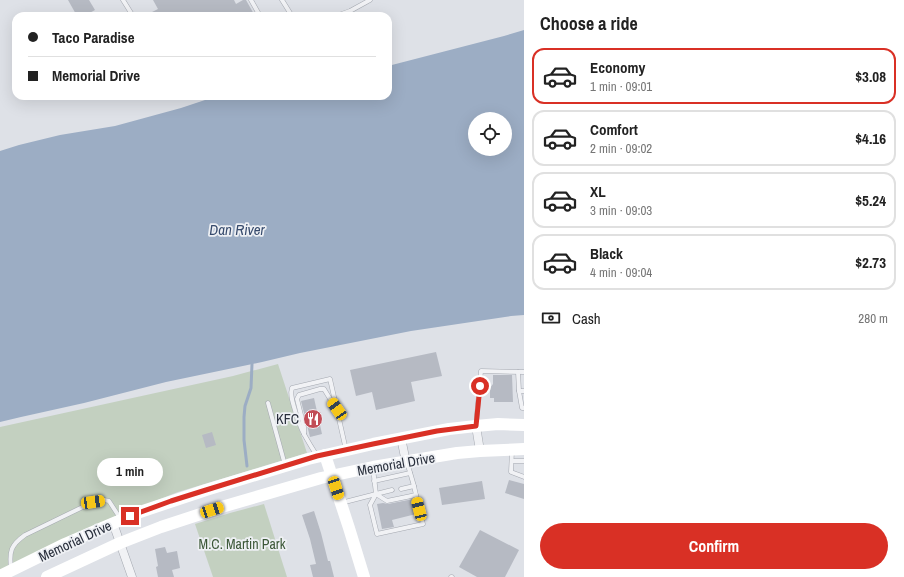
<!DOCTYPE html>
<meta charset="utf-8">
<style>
:root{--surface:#fff;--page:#f6f6f6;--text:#222;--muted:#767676;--line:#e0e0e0;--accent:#d93025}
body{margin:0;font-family:"Archivo Narrow",sans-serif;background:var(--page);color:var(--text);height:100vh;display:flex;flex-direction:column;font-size:15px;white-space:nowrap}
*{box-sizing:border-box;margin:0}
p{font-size:13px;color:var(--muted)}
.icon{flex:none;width:22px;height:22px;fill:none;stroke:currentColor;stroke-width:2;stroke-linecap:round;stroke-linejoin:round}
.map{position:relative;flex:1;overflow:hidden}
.side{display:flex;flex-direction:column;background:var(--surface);width:380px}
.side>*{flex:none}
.top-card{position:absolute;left:12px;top:12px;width:380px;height:88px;border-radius:12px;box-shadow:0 4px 16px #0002;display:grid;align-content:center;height:88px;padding:0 16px;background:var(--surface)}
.buttons{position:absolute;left:468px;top:112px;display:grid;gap:8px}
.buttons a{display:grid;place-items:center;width:44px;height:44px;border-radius:50%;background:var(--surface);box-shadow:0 4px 16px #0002;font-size:20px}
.end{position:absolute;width:18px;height:18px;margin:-9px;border:5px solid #d93025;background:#fff;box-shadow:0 0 0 2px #fff}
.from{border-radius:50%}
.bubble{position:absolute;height:28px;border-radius:14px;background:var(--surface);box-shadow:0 4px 16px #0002;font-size:13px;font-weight:700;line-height:28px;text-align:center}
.car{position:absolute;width:12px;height:24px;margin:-12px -6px;border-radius:5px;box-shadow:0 0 3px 1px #0007;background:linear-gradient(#f5c518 24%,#345 0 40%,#f5c518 0 76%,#345 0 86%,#f5c518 0)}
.top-card b{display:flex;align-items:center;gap:14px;height:38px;font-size:15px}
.top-card b+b{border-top:1px solid var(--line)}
.top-card i{width:10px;height:10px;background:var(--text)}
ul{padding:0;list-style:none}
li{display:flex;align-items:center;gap:12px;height:56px;margin:0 8px 6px;padding:0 8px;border:2px solid var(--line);border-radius:12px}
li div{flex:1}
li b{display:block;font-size:15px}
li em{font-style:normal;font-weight:700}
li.current{border-color:var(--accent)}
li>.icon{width:36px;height:36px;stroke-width:1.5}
h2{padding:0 16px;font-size:18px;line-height:48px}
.pay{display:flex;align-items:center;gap:10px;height:44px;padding:0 16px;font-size:15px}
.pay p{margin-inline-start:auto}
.primary-button{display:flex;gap:8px;margin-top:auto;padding:8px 16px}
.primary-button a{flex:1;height:46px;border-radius:24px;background:var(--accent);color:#fff;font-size:16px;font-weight:700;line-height:46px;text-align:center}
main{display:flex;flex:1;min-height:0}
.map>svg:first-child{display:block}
.green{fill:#c3d0c0}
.water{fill:#9cadc4;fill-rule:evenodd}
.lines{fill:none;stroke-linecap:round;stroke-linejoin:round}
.stream{stroke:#9cadc4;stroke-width:3}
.building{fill:#b6bac3}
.lane-casing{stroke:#a4a8b0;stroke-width:5}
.street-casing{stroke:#a4a8b0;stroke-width:9}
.lane{stroke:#f1f2f5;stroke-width:4}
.street{stroke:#f1f2f5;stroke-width:8}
.secondary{stroke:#fff;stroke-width:12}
.route{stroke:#d93025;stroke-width:5}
.labels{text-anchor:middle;stroke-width:3.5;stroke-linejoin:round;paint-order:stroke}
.poi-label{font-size:14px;fill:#292f3c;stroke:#eef0f4;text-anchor:end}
.street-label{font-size:14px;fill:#292f3c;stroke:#eef0f4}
.park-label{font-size:14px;fill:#3b5737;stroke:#eef0f4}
.water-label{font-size:15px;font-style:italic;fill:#374b6d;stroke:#eef0f4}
</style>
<main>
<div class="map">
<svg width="524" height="577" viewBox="0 0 524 577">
<rect width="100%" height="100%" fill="#dee1e7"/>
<!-- green -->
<g class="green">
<polygon points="278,364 307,453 178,492 109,519 0,570 0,427 233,376"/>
<polygon points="264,504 287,577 213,577 195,524 230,513"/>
</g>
<!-- water -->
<path class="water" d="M524,30V315L511,316L411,331L300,353L262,362L166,382L84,403L21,417L0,422V151L19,145L60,135L115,126L181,108L217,96H388V66L504,36ZM475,119H505V149H475Z"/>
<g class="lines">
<!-- stream -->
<polyline class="stream" points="247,466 244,440 244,417 245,406 251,388 252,364"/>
</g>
<!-- building -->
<g class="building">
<polygon points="68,0 89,0 95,10 84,16 77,16"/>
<polygon points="153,0 234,0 236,4 243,0 246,0 255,16 144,16 158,9"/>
<polygon points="436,352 442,376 411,382 415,401 376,410 372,392 356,396 350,370"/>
<polygon points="493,375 512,375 513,402 494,402 494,398 490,398 490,388 493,384"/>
<polygon points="314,398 322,434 310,437 301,401"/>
<polygon points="212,432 216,445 206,448 202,435"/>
<polygon points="509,480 524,484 524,499 505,493"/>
<polygon points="482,481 485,499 442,505 439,488"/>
<polygon points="413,499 416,514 392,520 394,527 382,529 377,504 383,503 388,504"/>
<polygon points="314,511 321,533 328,561 330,561 334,577 313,577 310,565 316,564 310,539 302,515"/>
<polygon points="480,530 519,550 505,577 477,577 459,567"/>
<polygon points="165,547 167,553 177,551 180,568 172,570 174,577 158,577 156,567 158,566 155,549"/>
</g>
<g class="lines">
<!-- lane casing -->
<g class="lane-casing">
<g id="lane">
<polyline points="123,0 133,16"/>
<polyline points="251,0 260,16"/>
<polyline points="282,0 292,16"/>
<polyline points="336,16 350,11 370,0"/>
<polyline points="518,372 519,391 524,391"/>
<polyline points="519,391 522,408 524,408"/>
<polyline points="268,403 285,465"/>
<polyline points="476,425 481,371 524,372"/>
<polyline points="304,434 304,427 297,399 299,395 320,389 324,389 335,407"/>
<polyline points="512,451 511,472 524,477"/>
<path d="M317,456C306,438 299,428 294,407C292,400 290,394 292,388L330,379L346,450"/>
<polyline points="512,461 524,461"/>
<polyline points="373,468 376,494 392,490"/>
<polyline points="374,481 410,473"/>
<polyline points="401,489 414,486 407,462"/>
<polyline points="376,494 370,505 377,534 423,524 416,495"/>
<polyline points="341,503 376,494 387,501 416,495 414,486"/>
<path d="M11,568C9,551 11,545 25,535L93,502L104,500L109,501L120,518"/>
<polyline points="451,577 452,577"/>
</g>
</g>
<!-- street casing -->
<g class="street-casing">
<g id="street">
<polyline points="476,426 480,451"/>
<polyline points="401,438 406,462"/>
<polyline points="113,523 132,577"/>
</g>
</g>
<!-- lane -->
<use href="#lane" class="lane"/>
<!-- street -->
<use href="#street" class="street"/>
<!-- secondary -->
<g class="secondary">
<polyline points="325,455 349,528 364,577"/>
<polyline points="0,576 65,544 102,528 140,512 206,490 308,459 373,444 449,429 476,426 498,424 524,425"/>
<polyline points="47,577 120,543 161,527 225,506 321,478 373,467 457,453 480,451 524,449"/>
</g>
</g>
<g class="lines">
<!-- route -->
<polyline class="route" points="130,516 171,501 206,490 317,456 373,444 437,431 476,426 480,386"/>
</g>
<!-- icons -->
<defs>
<g id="restaurant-disc" transform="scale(1)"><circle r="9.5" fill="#c24d57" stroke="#eef0f4"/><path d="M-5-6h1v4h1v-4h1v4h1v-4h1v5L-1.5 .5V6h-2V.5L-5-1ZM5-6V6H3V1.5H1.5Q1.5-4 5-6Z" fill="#fff"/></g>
</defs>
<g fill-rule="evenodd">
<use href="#restaurant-disc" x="313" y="419"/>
</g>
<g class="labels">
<!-- poi labels -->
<g class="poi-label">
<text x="299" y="424">KFC</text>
</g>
<!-- street labels -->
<g class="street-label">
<text transform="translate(396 464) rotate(-10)" y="5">Memorial Drive</text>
<text transform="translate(75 541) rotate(-25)" y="5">Memorial Drive</text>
</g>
<!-- park labels -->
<g class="park-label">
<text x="242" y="549">M.C. Martin Park</text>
</g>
<!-- water labels -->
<g class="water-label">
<text x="237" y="235">Dan River</text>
</g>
</g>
</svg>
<div class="buttons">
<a><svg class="icon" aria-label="locate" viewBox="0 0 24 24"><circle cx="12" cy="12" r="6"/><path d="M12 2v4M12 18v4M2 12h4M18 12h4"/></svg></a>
</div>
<i class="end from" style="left:480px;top:386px"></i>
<i class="end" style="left:130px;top:516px"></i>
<div class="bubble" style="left:97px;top:458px;width:66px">1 min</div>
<i class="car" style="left:337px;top:409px;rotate:325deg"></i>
<i class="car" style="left:336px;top:488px;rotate:162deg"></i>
<i class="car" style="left:93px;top:502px;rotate:82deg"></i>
<i class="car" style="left:419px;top:509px;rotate:346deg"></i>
<i class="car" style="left:212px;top:510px;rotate:72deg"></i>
<div class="top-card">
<b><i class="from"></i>Taco Paradise</b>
<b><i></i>Memorial Drive</b>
</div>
</div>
<section class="side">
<h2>Choose a ride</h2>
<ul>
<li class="current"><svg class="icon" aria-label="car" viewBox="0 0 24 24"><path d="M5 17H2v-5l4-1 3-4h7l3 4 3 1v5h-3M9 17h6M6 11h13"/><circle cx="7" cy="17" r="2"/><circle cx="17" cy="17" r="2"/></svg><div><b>Economy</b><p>1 min · 09:01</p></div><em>$3.08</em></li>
<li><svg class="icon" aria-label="car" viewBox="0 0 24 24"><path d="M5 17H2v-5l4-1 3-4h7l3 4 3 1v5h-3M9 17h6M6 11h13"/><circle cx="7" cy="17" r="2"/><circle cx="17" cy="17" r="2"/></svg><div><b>Comfort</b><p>2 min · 09:02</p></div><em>$4.16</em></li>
<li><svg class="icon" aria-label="car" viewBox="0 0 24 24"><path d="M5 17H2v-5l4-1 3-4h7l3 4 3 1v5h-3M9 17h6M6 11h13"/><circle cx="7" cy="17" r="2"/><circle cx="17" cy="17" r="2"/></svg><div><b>XL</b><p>3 min · 09:03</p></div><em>$5.24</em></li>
<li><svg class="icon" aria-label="car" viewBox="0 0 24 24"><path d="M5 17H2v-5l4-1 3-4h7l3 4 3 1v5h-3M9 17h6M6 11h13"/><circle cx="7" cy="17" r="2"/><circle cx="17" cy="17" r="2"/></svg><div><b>Black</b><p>4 min · 09:04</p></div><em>$2.73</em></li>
</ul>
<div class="pay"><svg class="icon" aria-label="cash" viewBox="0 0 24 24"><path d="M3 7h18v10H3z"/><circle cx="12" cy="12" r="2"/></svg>Cash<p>280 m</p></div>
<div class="primary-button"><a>Confirm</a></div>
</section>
</main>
